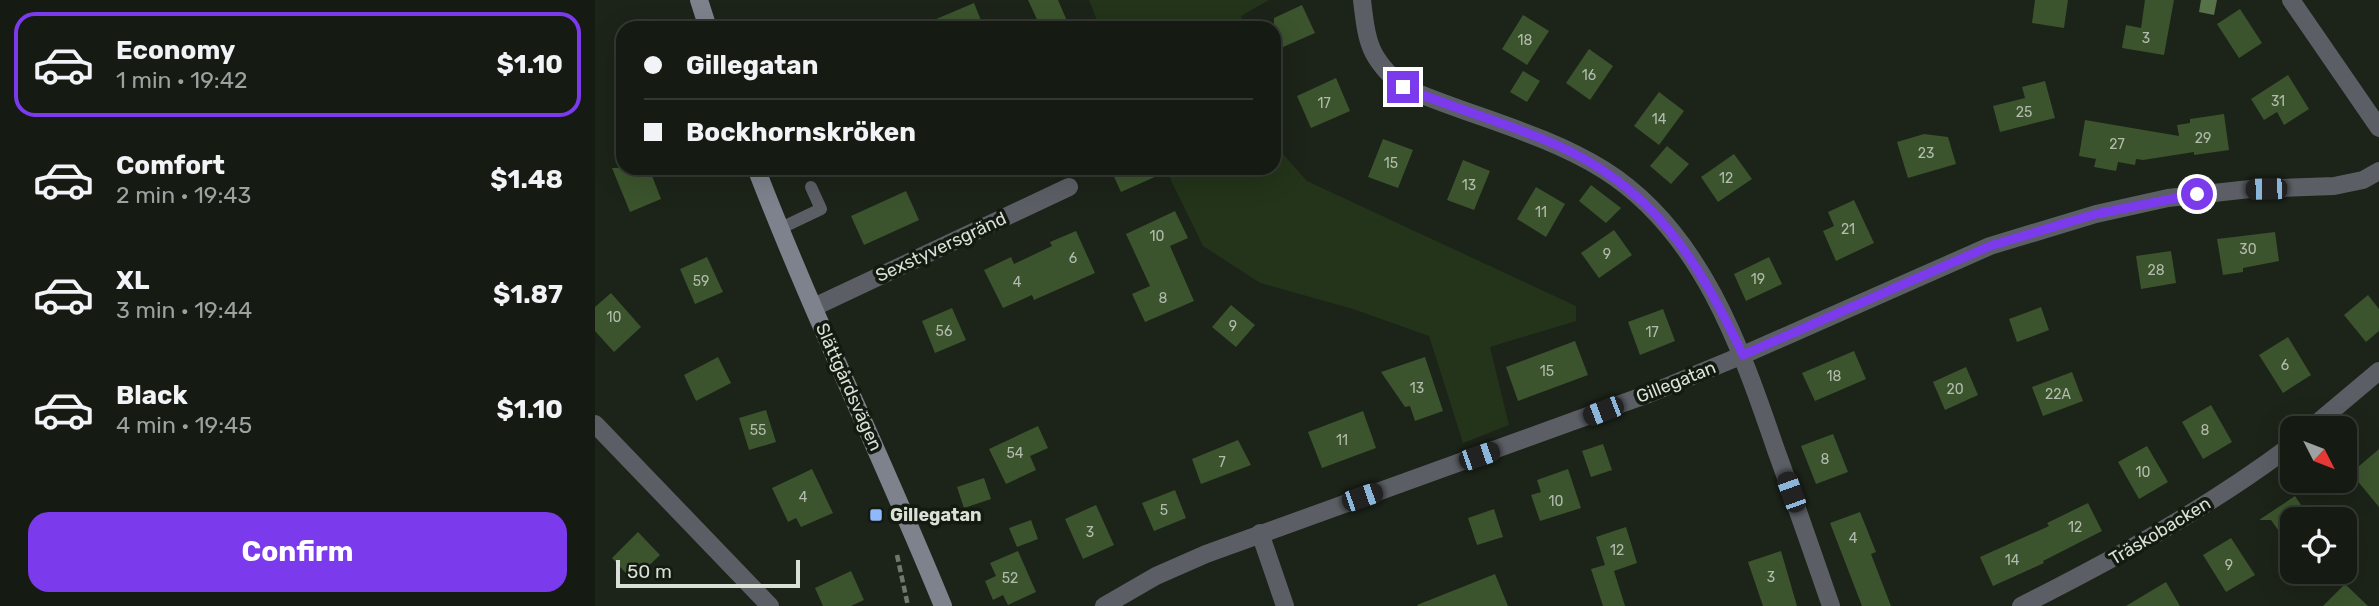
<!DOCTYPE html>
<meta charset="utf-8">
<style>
:root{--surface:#151a12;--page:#1e231b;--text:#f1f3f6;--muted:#9da19f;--line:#343832;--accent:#7c3aed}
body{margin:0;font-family:Rubik,sans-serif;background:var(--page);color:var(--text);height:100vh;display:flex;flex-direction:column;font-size:26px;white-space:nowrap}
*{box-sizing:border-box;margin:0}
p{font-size:23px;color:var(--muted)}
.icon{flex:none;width:38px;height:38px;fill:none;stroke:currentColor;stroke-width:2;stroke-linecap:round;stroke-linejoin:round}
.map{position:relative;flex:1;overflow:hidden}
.sheet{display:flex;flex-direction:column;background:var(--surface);width:595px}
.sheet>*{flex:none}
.banner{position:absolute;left:21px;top:21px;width:665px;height:154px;border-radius:21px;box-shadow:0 7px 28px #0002,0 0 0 2px var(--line);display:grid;align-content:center;height:154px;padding:0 28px;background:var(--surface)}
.needle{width:46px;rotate:132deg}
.controls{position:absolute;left:1685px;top:416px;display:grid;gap:14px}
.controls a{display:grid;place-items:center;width:77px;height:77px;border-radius:14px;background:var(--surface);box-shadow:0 7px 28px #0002,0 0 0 2px var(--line);font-size:35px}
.scale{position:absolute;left:21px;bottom:18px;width:184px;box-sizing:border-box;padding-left:7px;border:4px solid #dadfd8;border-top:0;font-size:19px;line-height:24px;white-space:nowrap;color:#dadfd8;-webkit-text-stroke:5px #131a0f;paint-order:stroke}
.end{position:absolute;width:32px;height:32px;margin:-16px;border:9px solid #7c3aed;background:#fff;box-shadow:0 0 0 4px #fff}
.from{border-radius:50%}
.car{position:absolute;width:21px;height:42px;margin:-21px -10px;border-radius:9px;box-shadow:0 0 5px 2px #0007;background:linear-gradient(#222 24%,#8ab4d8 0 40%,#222 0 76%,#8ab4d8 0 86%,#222 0)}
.banner b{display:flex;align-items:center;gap:24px;height:66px;font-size:26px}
.banner b+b{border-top:2px solid var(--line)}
.banner i{width:18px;height:18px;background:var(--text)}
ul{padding:12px 0 0;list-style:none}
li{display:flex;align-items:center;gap:21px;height:105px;margin:0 14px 10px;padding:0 14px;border:4px solid transparent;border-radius:21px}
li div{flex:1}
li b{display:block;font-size:26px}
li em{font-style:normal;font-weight:700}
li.selected{border-color:var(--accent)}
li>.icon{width:63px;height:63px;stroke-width:1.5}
.action{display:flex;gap:14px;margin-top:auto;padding:14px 28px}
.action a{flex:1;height:80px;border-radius:21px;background:var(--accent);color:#fff;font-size:28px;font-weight:700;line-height:80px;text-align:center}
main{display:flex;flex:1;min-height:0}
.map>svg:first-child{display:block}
.green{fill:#23341a}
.water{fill:#577149}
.building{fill:#3b542d}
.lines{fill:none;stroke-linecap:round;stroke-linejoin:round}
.path{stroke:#71776e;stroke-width:4.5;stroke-dasharray:7 3.5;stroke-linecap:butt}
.lane{stroke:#5b5f65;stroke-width:12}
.street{stroke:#5b5f65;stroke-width:18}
.secondary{stroke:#7d828c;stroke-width:18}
.route{stroke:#7c3aed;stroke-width:9}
.poi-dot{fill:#8fb8fd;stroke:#131a0f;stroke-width:2.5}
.labels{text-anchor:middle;stroke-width:7;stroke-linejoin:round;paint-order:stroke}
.number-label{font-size:14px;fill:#b2bcad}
.street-label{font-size:18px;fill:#dadfd8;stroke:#131a0f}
.poi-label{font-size:18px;font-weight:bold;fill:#dadfd8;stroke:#131a0f;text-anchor:start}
</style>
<main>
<section class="sheet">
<ul>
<li class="selected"><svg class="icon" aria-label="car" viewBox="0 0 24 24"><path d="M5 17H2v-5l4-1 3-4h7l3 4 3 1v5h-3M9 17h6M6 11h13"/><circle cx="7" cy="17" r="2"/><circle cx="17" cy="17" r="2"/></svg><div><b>Economy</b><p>1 min · 19:42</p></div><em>$1.10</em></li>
<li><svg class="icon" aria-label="car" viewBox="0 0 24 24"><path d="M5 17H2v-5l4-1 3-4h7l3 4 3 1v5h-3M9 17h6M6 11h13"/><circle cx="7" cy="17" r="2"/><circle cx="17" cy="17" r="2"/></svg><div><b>Comfort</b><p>2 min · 19:43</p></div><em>$1.48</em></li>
<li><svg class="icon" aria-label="car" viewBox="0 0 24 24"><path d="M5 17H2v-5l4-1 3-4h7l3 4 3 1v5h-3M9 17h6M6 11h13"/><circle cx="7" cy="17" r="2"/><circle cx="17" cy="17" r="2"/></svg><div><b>XL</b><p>3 min · 19:44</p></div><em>$1.87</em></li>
<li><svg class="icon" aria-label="car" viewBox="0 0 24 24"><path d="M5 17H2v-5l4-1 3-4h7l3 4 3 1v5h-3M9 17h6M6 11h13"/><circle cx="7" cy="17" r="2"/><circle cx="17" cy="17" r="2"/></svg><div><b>Black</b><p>4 min · 19:45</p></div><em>$1.10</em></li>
</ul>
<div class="action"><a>Confirm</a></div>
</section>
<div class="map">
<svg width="1784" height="606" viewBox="0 0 1784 606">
<rect width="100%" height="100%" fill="#1c2318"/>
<!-- green -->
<g class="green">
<polygon points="494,0 674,0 646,16 650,28 505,28"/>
<polygon points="679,128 687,153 712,181 981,306 981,321 895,347 914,425 868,443 834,336 758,309 665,283 608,246 570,168 679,168"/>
</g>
<!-- water -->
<polygon class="water" points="1606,0 1622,0 1619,15 1604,12"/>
<!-- building -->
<g class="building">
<polygon points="433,0 463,0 475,28 446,28"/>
<polygon points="1440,0 1473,0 1469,28 1437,23"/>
<polygon points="1550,0 1579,0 1569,55 1527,48 1531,25 1546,28"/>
<polygon points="379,3 389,28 320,28"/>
<polygon points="707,5 720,33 679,51 679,18"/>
<polygon points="1645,9 1667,43 1644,58 1622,24"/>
<polygon points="928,15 954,31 932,65 907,49"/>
<polygon points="994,49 1018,66 995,100 971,83"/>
<polygon points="928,71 945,81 932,102 915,92"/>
<polygon points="1693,75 1714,109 1689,125 1682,112 1669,120 1656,99"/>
<polygon points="741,78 755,111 716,128 702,96"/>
<polygon points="1450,81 1460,118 1405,132 1398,106 1430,98 1427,87"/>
<polygon points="1064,92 1089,111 1064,145 1039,126"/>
<polygon points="1629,114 1634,150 1599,155 1599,152 1548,160 1541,159 1540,165 1523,162 1521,171 1499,167 1501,159 1484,156 1490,120 1584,136 1582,125 1595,123 1595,119"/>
<polygon points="1329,134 1353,137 1361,164 1313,178 1302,142"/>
<polygon points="788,139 818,150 803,188 773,177"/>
<polygon points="1072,146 1094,164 1076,184 1055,166"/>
<polygon points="1139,154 1157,179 1123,202 1106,177"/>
<polygon points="868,160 895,171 879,210 852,200"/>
<polygon points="17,168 54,168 66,199 35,212"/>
<polygon points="515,168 580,168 526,192"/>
<polygon points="996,185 1026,208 1011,223 984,201"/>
<polygon points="941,187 970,204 951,237 922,219"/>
<polygon points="311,191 324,220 269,245 256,216"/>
<polygon points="1259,200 1279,243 1241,261 1228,231 1239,226 1233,212"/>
<polygon points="580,211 593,238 575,246 599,301 550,322 537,294 555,286 531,234"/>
<polygon points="1019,230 1037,255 1004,278 986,253"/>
<polygon points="481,231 500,273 439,300 437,295 408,308 389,270 416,257 419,264 457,246 455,242"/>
<polygon points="1680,232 1684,261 1648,268 1648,272 1628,275 1622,239"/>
<polygon points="1576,251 1581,283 1546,289 1541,256"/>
<polygon points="112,257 128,292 100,304 85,269"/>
<polygon points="1174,257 1187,284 1151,301 1139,274"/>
<polygon points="16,293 46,327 19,352 0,331 0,307"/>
<polygon points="1773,295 1784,309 1784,331 1771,342 1749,315"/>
<polygon points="636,305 660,325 641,347 617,327"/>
<polygon points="1446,307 1454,330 1422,342 1414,319"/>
<polygon points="357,308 371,340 340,353 327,321"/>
<polygon points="1068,309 1080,341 1045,355 1033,322"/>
<polygon points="1693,337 1716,375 1688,393 1664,355"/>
<polygon points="980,341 993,375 923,401 911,367"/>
<polygon points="1259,351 1271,379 1220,401 1207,373"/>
<polygon points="123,357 136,383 101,401 89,375"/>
<polygon points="830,357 848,411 820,421 815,406 810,407 786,372"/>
<polygon points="1371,367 1383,395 1350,410 1338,382"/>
<polygon points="1477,372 1488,401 1448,416 1437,387"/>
<polygon points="1616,405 1637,442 1608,459 1587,422"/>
<polygon points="171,410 181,442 154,450 144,418"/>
<polygon points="768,411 781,448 727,468 713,432"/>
<polygon points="443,426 453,448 435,456 441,470 411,484 394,449"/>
<polygon points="1238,434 1253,472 1221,484 1206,446"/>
<polygon points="643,440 656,465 606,484 597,459"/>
<polygon points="1008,444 1017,470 996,477 987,451"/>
<polygon points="1552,446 1573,482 1544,499 1523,462"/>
<polygon points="1784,449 1784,507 1756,473"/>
<polygon points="217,469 238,513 206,527 201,518 193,522 177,488"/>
<polygon points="973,469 986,508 945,521 936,495 946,492 942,480"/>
<polygon points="389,478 396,499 369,508 362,487"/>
<polygon points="580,490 591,518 559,531 547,503"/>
<polygon points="1700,496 1716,520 1698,520 1698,551 1676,520 1664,520"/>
<polygon points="1493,503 1507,531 1448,561 1449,563 1398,586 1385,557 1454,526 1452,523"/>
<polygon points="501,505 519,545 488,559 470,519"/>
<polygon points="899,509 908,537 882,545 873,518"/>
<polygon points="1265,512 1281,552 1276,554 1296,606 1267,606 1235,523"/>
<polygon points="436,520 443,539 422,547 414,528"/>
<polygon points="1031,527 1042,563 1019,571 1030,606 1008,606 996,569 1010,565 1001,537"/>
<polygon points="43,532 65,555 38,581 17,558"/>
<polygon points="1636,538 1660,575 1631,592 1608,555"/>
<polygon points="423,551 441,592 413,605 408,595 398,600 390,581 401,576 395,563"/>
<polygon points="1186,551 1202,606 1168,606 1153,562"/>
<polygon points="256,571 269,600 256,606 228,606 220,588"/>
<polygon points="900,574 913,606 823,606 822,605"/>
<polygon points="1571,582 1585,606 1531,606"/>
<polygon points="1750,584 1773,606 1728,606"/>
</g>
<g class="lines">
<!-- path -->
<polyline class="path" points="302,555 313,606"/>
<!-- lane -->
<polyline class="lane" points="184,229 226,209 216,187"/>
<!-- street -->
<g class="street">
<path d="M767,0C772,43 774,58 808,87C874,116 948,132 1009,170C1106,231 1146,348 1181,450C1200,502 1218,554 1236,606"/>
<polyline points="1696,0 1784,128"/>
<polyline points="219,307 474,187"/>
<polyline points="0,424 175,606"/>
<polyline points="1715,429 1784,371"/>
<polyline points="665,533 690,606"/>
<polyline points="509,606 561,576 611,554 1056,393 1148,355 1395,246 1501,214 1573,198 1655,189 1739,186 1768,180 1784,171"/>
<path d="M1426,606C1521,558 1613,508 1698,444"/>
</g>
<!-- secondary -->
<g class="secondary">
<polyline points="104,0 113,28"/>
<path d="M161,168C218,316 288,459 348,606"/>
</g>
</g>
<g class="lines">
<!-- route -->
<path class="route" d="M808,87C857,108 909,122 957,143C1059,187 1102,259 1148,355L1395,246L1501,214L1602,194"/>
</g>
<!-- markers -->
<rect class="poi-dot" x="274" y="508" width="14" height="14" rx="3.5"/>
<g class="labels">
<!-- number labels -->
<g class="number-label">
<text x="1551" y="43">3</text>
<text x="930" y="45">18</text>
<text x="994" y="80">16</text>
<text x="1683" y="106">31</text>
<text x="729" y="108">17</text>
<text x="1429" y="117">25</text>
<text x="1064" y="124">14</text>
<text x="1608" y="143">29</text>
<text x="1522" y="149">27</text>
<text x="1331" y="158">23</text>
<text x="796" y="168">15</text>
<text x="1131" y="183">12</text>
<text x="874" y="190">13</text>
<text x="946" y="217">11</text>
<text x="1253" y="234">21</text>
<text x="562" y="241">10</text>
<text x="1653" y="254">30</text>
<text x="1012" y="259">9</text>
<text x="478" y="263">6</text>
<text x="1561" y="275">28</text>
<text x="1163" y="284">19</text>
<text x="106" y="286">59</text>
<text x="422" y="287">4</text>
<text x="568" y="303">8</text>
<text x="19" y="322">10</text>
<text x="638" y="331">9</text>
<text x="349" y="336">56</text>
<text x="1057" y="337">17</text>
<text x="1690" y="370">6</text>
<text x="952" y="376">15</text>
<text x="1239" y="381">18</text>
<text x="822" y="393">13</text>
<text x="1360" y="394">20</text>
<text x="1463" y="399">22A</text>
<text x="163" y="435">55</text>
<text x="1610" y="435">8</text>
<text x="747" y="445">11</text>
<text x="420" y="458">54</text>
<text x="1230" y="464">8</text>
<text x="627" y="467">7</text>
<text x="1548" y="477">10</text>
<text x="208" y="502">4</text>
<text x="961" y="506">10</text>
<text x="569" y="515">5</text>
<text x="1480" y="532">12</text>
<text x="495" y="537">3</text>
<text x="1258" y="543">4</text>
<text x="1022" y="555">12</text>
<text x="1417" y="565">14</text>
<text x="1634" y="570">9</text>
<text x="1176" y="582">3</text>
<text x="415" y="583">52</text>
</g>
<!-- street labels -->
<g class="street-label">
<text transform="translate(346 247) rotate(-25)" y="6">Sexstyversgränd</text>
<text transform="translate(1081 382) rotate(-22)" y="6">Gillegatan</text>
<text transform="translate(254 387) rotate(66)" y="6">Slättgårdsvägen</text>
<text transform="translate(1565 531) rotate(-31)" y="6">Träskobacken</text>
</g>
<!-- poi labels -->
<g class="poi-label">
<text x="295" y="521">Gillegatan</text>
</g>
</g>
</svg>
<div class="controls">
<a><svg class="needle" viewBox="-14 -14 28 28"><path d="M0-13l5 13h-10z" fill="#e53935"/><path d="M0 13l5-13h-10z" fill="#9da19f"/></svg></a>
<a><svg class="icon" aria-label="locate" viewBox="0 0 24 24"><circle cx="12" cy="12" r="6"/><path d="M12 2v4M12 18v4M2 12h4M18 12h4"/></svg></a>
</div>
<div class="scale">50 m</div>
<i class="end from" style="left:1602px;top:194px"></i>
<i class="end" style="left:808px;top:87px"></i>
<i class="car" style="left:1671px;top:189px;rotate:269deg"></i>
<i class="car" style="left:1008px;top:411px;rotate:249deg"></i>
<i class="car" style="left:884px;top:456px;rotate:71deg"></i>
<i class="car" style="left:1196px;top:492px;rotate:340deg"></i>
<i class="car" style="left:767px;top:497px;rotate:71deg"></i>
<div class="banner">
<b><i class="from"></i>Gillegatan</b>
<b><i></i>Bockhornskröken</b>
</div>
</div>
</main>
